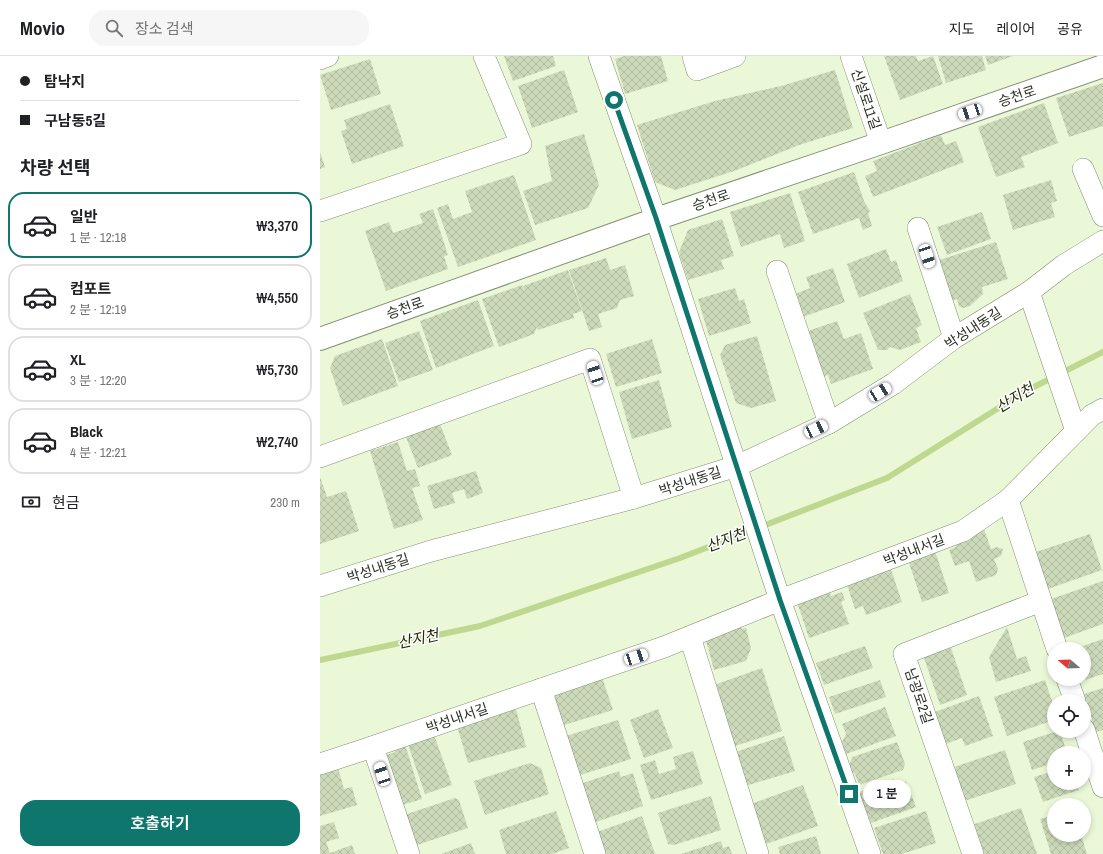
<!DOCTYPE html>
<html lang="ko">
<meta charset="utf-8">
<style>
:root{--surface:#fff;--page:#f6f6f6;--text:#202124;--muted:#757577;--line:#e0e0e0;--accent:#0f766e}
body{margin:0;font-family:"Archivo Narrow","Noto Sans KR",sans-serif;background:var(--page);color:var(--text);height:100vh;display:flex;flex-direction:column;font-size:15px;white-space:nowrap}
*{box-sizing:border-box;margin:0}
p{font-size:13px;color:var(--muted)}
.icon{flex:none;width:22px;height:22px;fill:none;stroke:currentColor;stroke-width:2;stroke-linecap:round;stroke-linejoin:round}
.map{position:relative;flex:1;overflow:hidden}
.drawer{display:flex;flex-direction:column;background:var(--surface);width:320px}
.drawer>*{flex:none}
.top-card{display:grid;align-content:center;height:88px;padding:0 20px;background:var(--surface)}
.needle{width:26px;rotate:289deg}
.buttons{position:absolute;left:727px;top:586px;display:grid;gap:8px}
.buttons a{display:grid;place-items:center;width:44px;height:44px;border-radius:50%;background:var(--surface);box-shadow:0 2px 6px #0003;font-size:20px}
.end{position:absolute;width:18px;height:18px;margin:-9px;border:5px solid #0f766e;background:#fff;box-shadow:0 0 0 2px #fff}
.from{border-radius:50%}
.bubble{position:absolute;height:28px;border-radius:14px;background:var(--surface);box-shadow:0 2px 6px #0003;font-size:13px;font-weight:600;line-height:28px;text-align:center}
.car{position:absolute;width:12px;height:24px;margin:-12px -6px;border-radius:5px;box-shadow:0 0 3px 1px #0007;background:linear-gradient(#fff 24%,#345 0 40%,#fff 0 76%,#345 0 86%,#fff 0)}
.top-card b{display:flex;align-items:center;gap:14px;height:38px;font-size:15px}
.top-card b+b{border-top:1px solid var(--line)}
.top-card i{width:10px;height:10px;background:var(--text)}
ul{padding:0;list-style:none}
li{display:flex;align-items:center;gap:12px;height:66px;margin:0 8px 6px;padding:0 12px;border:2px solid var(--line);border-radius:16px}
li div{flex:1}
li b{display:block;font-size:15px}
li em{font-style:normal;font-weight:600}
li.on{border-color:var(--accent)}
li>.icon{width:36px;height:36px;stroke-width:1.5}
h2{padding:0 20px;font-size:18px;line-height:48px}
.pay{display:flex;align-items:center;gap:10px;height:44px;padding:0 20px;font-size:15px}
.pay p{margin-inline-start:auto}
.button{display:flex;gap:8px;margin-top:auto;padding:8px 20px}
.button a{flex:1;height:46px;border-radius:16px;background:var(--accent);color:#fff;font-size:16px;font-weight:600;line-height:46px;text-align:center}
header{display:flex;align-items:center;gap:24px;box-sizing:border-box;height:56px;padding:0 20px;background:var(--surface);border-bottom:1px solid var(--line)}
header strong{font-size:19px}
nav{display:flex;gap:22px;margin-inline-start:auto;font-size:14px}
.search{width:280px;height:36px;background:var(--page);display:flex;align-items:center;gap:10px;box-sizing:border-box;padding:0 14px;border-radius:16px;color:var(--muted);font-size:15px}
main{display:flex;flex:1;min-height:0}
.map>svg:first-child{display:block}
.lines{fill:none;stroke-linecap:round;stroke-linejoin:round}
.stream{stroke:#bed890;stroke-width:6}
.building{fill:url(#building-cross-hatch)}
.minor-casing{stroke:#848f72;stroke-width:22}
.secondary-casing{stroke:#848f72;stroke-width:24}
.minor{stroke:#fff;stroke-width:21}
.secondary{stroke:#fff;stroke-width:22}
.route{stroke:#0f766e;stroke-width:5}
.labels{text-anchor:middle;stroke-width:3;stroke-linejoin:round;paint-order:stroke}
.street-label{font-size:14px;fill:#2d3125;stroke:#fff}
.water-label{font-size:15px;font-style:italic;fill:#242e0f;stroke:#fff}
</style>
<header>
<strong>Movio</strong>
<div class="search"><svg class="icon" aria-label="search" viewBox="0 0 24 24"><circle cx="10" cy="10" r="6"/><path d="M15 15l6 6"/></svg>장소 검색</div>
<nav><a>지도</a><a>레이어</a><a>공유</a></nav>
</header>
<main>
<section class="drawer">
<div class="top-card">
<b><i class="from"></i>탐낙지</b>
<b><i></i>구남동5길</b>
</div>
<h2>차량 선택</h2>
<ul>
<li class="on"><svg class="icon" aria-label="car" viewBox="0 0 24 24"><path d="M5 17H2v-5l4-1 3-4h7l3 4 3 1v5h-3M9 17h6M6 11h13"/><circle cx="7" cy="17" r="2"/><circle cx="17" cy="17" r="2"/></svg><div><b>일반</b><p>1 분 · 12:18</p></div><em>₩3,370</em></li>
<li><svg class="icon" aria-label="car" viewBox="0 0 24 24"><path d="M5 17H2v-5l4-1 3-4h7l3 4 3 1v5h-3M9 17h6M6 11h13"/><circle cx="7" cy="17" r="2"/><circle cx="17" cy="17" r="2"/></svg><div><b>컴포트</b><p>2 분 · 12:19</p></div><em>₩4,550</em></li>
<li><svg class="icon" aria-label="car" viewBox="0 0 24 24"><path d="M5 17H2v-5l4-1 3-4h7l3 4 3 1v5h-3M9 17h6M6 11h13"/><circle cx="7" cy="17" r="2"/><circle cx="17" cy="17" r="2"/></svg><div><b>XL</b><p>3 분 · 12:20</p></div><em>₩5,730</em></li>
<li><svg class="icon" aria-label="car" viewBox="0 0 24 24"><path d="M5 17H2v-5l4-1 3-4h7l3 4 3 1v5h-3M9 17h6M6 11h13"/><circle cx="7" cy="17" r="2"/><circle cx="17" cy="17" r="2"/></svg><div><b>Black</b><p>4 분 · 12:21</p></div><em>₩2,740</em></li>
</ul>
<div class="pay"><svg class="icon" aria-label="cash" viewBox="0 0 24 24"><path d="M3 7h18v10H3z"/><circle cx="12" cy="12" r="2"/></svg>현금<p>230 m</p></div>
<div class="button"><a>호출하기</a></div>
</section>
<div class="map">
<svg width="783" height="798" viewBox="0 0 783 798">
<defs>
<pattern id="building-cross-hatch" width="8" height="8" patternUnits="userSpaceOnUse"><rect width="8" height="8" fill="#cddaba"/><path d="M0 0l8 8M0 8l8-8" fill="none" stroke="#b0bca0"/></pattern>
</defs>
<rect width="100%" height="100%" fill="#ebf8d8"/>
<g class="lines">
<!-- stream -->
<polyline class="stream" points="0,604 160,570 360,502 567,422 704,336 783,296"/>
</g>
<!-- building -->
<g class="building">
<polygon points="184,0 233,0 236,10 193,25"/>
<polygon points="304,0 341,0 348,25 305,38 295,3"/>
<polygon points="564,0 596,0 598,5 613,0 623,28 580,44"/>
<polygon points="618,0 662,0 666,14 626,27"/>
<polygon points="665,0 693,0 668,9"/>
<polygon points="50,3 61,38 11,54 0,19"/>
<polygon points="244,14 258,56 212,72 198,30"/>
<polygon points="515,14 533,72 479,89 417,114 355,134 335,126 317,69 395,45 461,30"/>
<polygon points="783,27 783,70 749,81 736,42"/>
<polygon points="724,47 738,87 701,101 705,111 676,121 658,71"/>
<polygon points="70,48 84,90 32,108 21,75 27,73 24,64"/>
<polygon points="264,78 279,129 268,152 215,169 203,135 232,125 225,90"/>
<polygon points="621,79 625,89 636,85 644,106 553,141 545,120 557,115 553,105"/>
<polygon points="0,96 5,111 0,113"/>
<polygon points="534,116 544,145 550,155 548,157 552,170 543,174 539,162 493,178 478,136"/>
<polygon points="194,119 216,184 138,211 117,152 128,148 133,163 152,156 145,135"/>
<polygon points="731,124 737,145 731,147 735,161 693,174 683,139"/>
<polygon points="470,137 485,185 464,192 460,178 421,191 410,156"/>
<polygon points="113,153 128,199 124,200 128,213 66,235 45,175 69,166 73,177 103,167 99,158"/>
<polygon points="662,156 671,183 627,199 617,171"/>
<polygon points="402,163 414,200 401,204 404,213 368,224 359,196 368,174"/>
<polygon points="676,186 688,223 662,231 663,238 650,250 643,252 639,250 637,243 628,246 616,205"/>
<polygon points="566,193 571,206 576,204 583,225 539,242 527,208"/>
<polygon points="286,202 290,214 305,209 314,240 300,244 297,252 278,258 282,271 269,275 249,214"/>
<polygon points="513,212 525,246 483,261 475,238 490,232 486,221"/>
<polygon points="248,214 262,255 253,258 254,262 218,274 217,271 214,278 179,291 162,243 202,229 205,238 203,230"/>
<polygon points="415,232 419,245 424,243 431,267 389,280 378,243"/>
<polygon points="590,238 602,269 596,272 601,286 580,294 570,291 567,294 558,294 543,257"/>
<polygon points="158,244 174,290 116,312 100,265"/>
<polygon points="517,265 524,283 541,277 553,313 511,328 508,319 498,323 482,277"/>
<polygon points="99,275 113,314 79,326 65,287"/>
<polygon points="437,280 456,345 431,352 416,347 400,299 405,289"/>
<polygon points="62,283 78,330 23,350 10,312 15,300"/>
<polygon points="332,283 342,317 296,331 286,298"/>
<polygon points="339,324 352,371 312,383 299,336"/>
<polygon points="120,368 132,399 98,412 86,381"/>
<polygon points="78,386 87,415 95,413 100,430 92,432 103,464 74,473 50,395"/>
<polygon points="156,415 163,437 147,443 144,433 132,437 135,447 114,453 107,430"/>
<polygon points="0,421 7,441 26,435 39,475 0,488"/>
<polygon points="664,473 671,493 677,491 683,493 681,500 674,503 678,513 676,519 656,526 649,505 635,510 629,494 636,491 633,484"/>
<polygon points="770,478 782,514 728,533 716,496"/>
<polygon points="614,492 629,537 602,546 587,501"/>
<polygon points="569,508 582,546 546,559 543,550 535,553 525,523"/>
<polygon points="783,525 783,568 744,582 731,543"/>
<polygon points="508,530 511,540 522,536 525,544 521,546 529,568 489,582 478,549 482,538"/>
<polygon points="419,563 422,573 426,572 431,592 426,605 394,614 384,577"/>
<polygon points="687,571 697,603 706,600 711,615 676,626 669,601"/>
<polygon points="783,583 783,618 759,626 758,623 764,623 764,593 754,593"/>
<polygon points="629,586 647,639 620,649 602,596"/>
<polygon points="545,590 553,612 504,629 496,607"/>
<polygon points="442,612 462,675 412,691 391,630"/>
<polygon points="282,621 293,654 241,670 233,644 236,634"/>
<polygon points="560,624 566,641 515,658 509,641"/>
<polygon points="725,624 734,651 734,664 687,680 674,641"/>
<polygon points="783,632 783,674 776,676 764,638"/>
<polygon points="659,640 673,680 645,690 642,682 623,689 612,657"/>
<polygon points="565,651 576,680 526,698 522,686 526,678 522,668"/>
<polygon points="196,653 206,691 148,707 136,667"/>
<polygon points="338,653 353,692 324,702 310,664"/>
<polygon points="298,664 311,703 257,720 246,680"/>
<polygon points="738,675 740,675 747,697 734,697 734,707 712,714 703,686"/>
<polygon points="113,676 132,729 105,738 87,686"/>
<polygon points="464,680 475,715 422,731 412,697"/>
<polygon points="84,685 102,743 76,751 60,701 75,696 72,689"/>
<polygon points="577,686 585,708 583,714 539,729 535,718 528,713 532,701"/>
<polygon points="685,694 696,728 641,746 631,712"/>
<polygon points="373,695 383,728 331,744 320,709 335,704 339,718 356,713 353,701"/>
<polygon points="210,707 221,712 229,738 165,759 154,725"/>
<polygon points="18,712 24,733 32,731 37,749 0,760 0,717"/>
<polygon points="299,715 301,721 313,717 323,750 273,767 260,728"/>
<polygon points="734,715 734,727 756,727 759,734 723,746 714,721"/>
<polygon points="574,723 576,729 586,725 596,751 551,767 539,736"/>
<polygon points="483,729 498,770 446,788 431,748"/>
<polygon points="391,740 401,774 354,789 348,788 338,757"/>
<polygon points="135,742 139,744 148,772 91,791 81,760"/>
<polygon points="701,752 717,798 662,798 652,769"/>
<polygon points="236,755 249,792 232,798 186,798 179,774"/>
<polygon points="606,755 616,787 582,798 563,798 554,772"/>
<polygon points="734,759 734,779 761,779 767,798 731,798 720,763"/>
<polygon points="322,760 335,798 285,798 277,776"/>
<polygon points="14,766 19,782 6,786 10,797 32,789 35,798 0,798 0,770"/>
<polygon points="496,780 501,798 460,798 458,791"/>
<polygon points="401,785 403,792 409,790 412,798 361,798"/>
<polygon points="151,787 155,798 121,798"/>
</g>
<g class="lines">
<!-- minor casing -->
<g class="minor-casing">
<g id="minor">
<polyline points="279,0 336,163 460,544 550,798"/>
<polyline points="373,0 377,14 415,0"/>
<polyline points="531,0 561,87"/>
<polyline points="0,3 8,0"/>
<polyline points="763,113 783,160"/>
<polyline points="0,155 201,88 164,0"/>
<polyline points="598,172 634,282"/>
<polyline points="457,215 509,367"/>
<polyline points="709,236 756,375"/>
<polyline points="0,401 270,303 314,442"/>
<polyline points="688,444 737,593"/>
<polyline points="0,530 111,495 314,442 417,410 509,367 573,328 634,282 709,236 744,209 783,185"/>
<polyline points="370,581 438,798"/>
<polyline points="747,623 755,645"/>
<polyline points="221,633 275,798"/>
<polyline points="764,673 783,731"/>
<polyline points="53,691 89,798"/>
<polyline points="0,708 43,694 344,591 460,544 643,475 688,444 772,359 783,353"/>
<polyline points="653,798 584,598 721,545"/>
</g>
</g>
<!-- secondary casing -->
<g class="secondary-casing">
<polyline id="secondary" points="0,283 336,163 561,87 783,10"/>
</g>
<!-- minor -->
<use href="#minor" class="minor"/>
<!-- secondary -->
<use href="#secondary" class="secondary"/>
</g>
<g class="lines">
<!-- route -->
<polyline class="route" points="294,44 336,162 460,544 529,738"/>
</g>
<g class="labels">
<!-- street labels -->
<g class="street-label">
<text transform="translate(697 40) rotate(-19)" y="5">승천로</text>
<text transform="translate(546 43) rotate(71)" y="5">신설로11길</text>
<text transform="translate(391 144) rotate(-19)" y="5">승천로</text>
<text transform="translate(85 252) rotate(-20)" y="5">승천로</text>
<text transform="translate(653 272) rotate(-33)" y="5">박성내동길</text>
<text transform="translate(370 425) rotate(-18)" y="5">박성내동길</text>
<text transform="translate(594 494) rotate(-21)" y="5">박성내서길</text>
<text transform="translate(58 512) rotate(-18)" y="5">박성내동길</text>
<text transform="translate(599 640) rotate(71)" y="5">남광로2길</text>
<text transform="translate(137 662) rotate(-19)" y="5">박성내서길</text>
</g>
<!-- water labels -->
<g class="water-label">
<text transform="translate(695 342) rotate(-31)" y="5">산지천</text>
<text transform="translate(406 484) rotate(-21)" y="5">산지천</text>
<text transform="translate(98 583) rotate(-12)" y="5">산지천</text>
</g>
</g>
</svg>
<div class="buttons">
<a><svg class="needle" viewBox="-14 -14 28 28"><path d="M0-13l5 13h-10z" fill="#e53935"/><path d="M0 13l5-13h-10z" fill="#757577"/></svg></a>
<a><svg class="icon" aria-label="locate" viewBox="0 0 24 24"><circle cx="12" cy="12" r="6"/><path d="M12 2v4M12 18v4M2 12h4M18 12h4"/></svg></a>
<a>+</a>
<a>−</a>
</div>
<i class="end from" style="left:294px;top:44px"></i>
<i class="end" style="left:529px;top:738px"></i>
<div class="bubble" style="left:543px;top:724px;width:48px">1 분</div>
<i class="car" style="left:650px;top:56px;rotate:251deg"></i>
<i class="car" style="left:607px;top:200px;rotate:162deg"></i>
<i class="car" style="left:275px;top:317px;rotate:342deg"></i>
<i class="car" style="left:560px;top:336px;rotate:59deg"></i>
<i class="car" style="left:496px;top:373px;rotate:65deg"></i>
<i class="car" style="left:316px;top:601px;rotate:71deg"></i>
<i class="car" style="left:62px;top:718px;rotate:342deg"></i>
</div>
</main>
